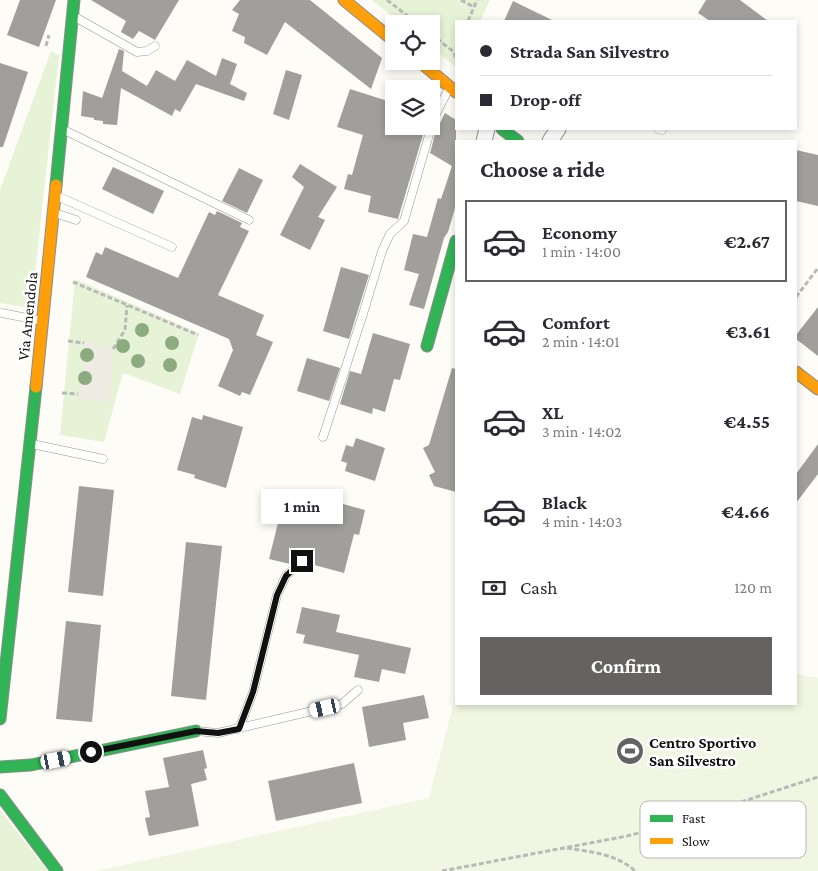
<!DOCTYPE html>
<meta charset="utf-8">
<style>
:root{--surface:#fff;--page:#f2f2f3;--text:#2b2b33;--muted:#7c7c81;--line:#e1e1e2;--accent:#646362}
body{margin:0;font-family:"Crimson Pro",serif;background:var(--page);color:var(--text);height:100vh;display:flex;flex-direction:column;font-size:19px;white-space:nowrap}
*{box-sizing:border-box;margin:0}
p{font-size:16px;color:var(--muted)}
.icon{flex:none;width:28px;height:28px;fill:none;stroke:currentColor;stroke-width:2;stroke-linecap:round;stroke-linejoin:round}
.map{position:relative;flex:1;overflow:hidden}
.drawer{position:absolute;left:455px;top:140px;width:342px;height:565px;display:flex;flex-direction:column;background:var(--surface);border-radius:0px;box-shadow:0 2px 8px #0003}
.drawer>*{flex:none}
.banner{position:absolute;left:455px;top:20px;width:342px;height:110px;border-radius:0px;box-shadow:0 2px 8px #0003;display:grid;align-content:center;height:110px;padding:0 25px;background:var(--surface)}
.tools{position:absolute;left:385px;top:15px;display:grid;gap:10px}
.tools a{display:grid;place-items:center;width:55px;height:55px;border-radius:0px;background:var(--surface);box-shadow:0 2px 8px #0003;font-size:25px}
.end{position:absolute;width:22px;height:22px;margin:-11px;border:6px solid #111;background:#fff;box-shadow:0 0 0 2px #fff}
.from{border-radius:50%}
.bubble{position:absolute;height:35px;border-radius:0px;background:var(--surface);box-shadow:0 2px 8px #0003;font-size:16px;font-weight:700;line-height:35px;text-align:center}
.car{position:absolute;width:15px;height:30px;margin:-15px -8px;border-radius:6px;box-shadow:0 0 4px 1px #0007;background:linear-gradient(#fff 24%,#345 0 40%,#fff 0 76%,#345 0 86%,#fff 0)}
.banner b{display:flex;align-items:center;gap:18px;height:48px;font-size:19px}
.banner b+b{border-top:1px solid var(--line)}
.banner i{width:12px;height:12px;background:var(--text)}
ul{padding:0;list-style:none}
li{display:flex;align-items:center;gap:15px;height:82px;margin:0 10px 8px;padding:0 15px;border:2px solid transparent;border-radius:0px}
li div{flex:1}
li b{display:block;font-size:19px}
li em{font-style:normal;font-weight:700}
li.selected{border-color:var(--accent)}
li>.icon{width:45px;height:45px;stroke-width:1.5}
h2{padding:0 25px;font-size:22px;line-height:60px}
.pay{display:flex;align-items:center;gap:12px;height:55px;padding:0 25px;font-size:19px}
.pay p{margin-inline-start:auto}
.action{display:flex;gap:10px;margin-top:auto;padding:10px 25px}
.action a{flex:1;height:58px;border-radius:0px;background:var(--accent);color:#fff;font-size:20px;font-weight:700;line-height:58px;text-align:center}
.map>svg:first-child{display:block}
.green{fill:#e7f3d7}
.pitch{fill:#f0f6e1}
.plaza{fill:#edebe2}
.building{fill:#a19f9c}
.lines{fill:none;stroke-linecap:round;stroke-linejoin:round}
.lane-casing{stroke:#979795;stroke-width:9}
.street-casing{stroke:#979795;stroke-width:17}
.fast-casing{stroke:#8e8d8b;stroke-width:13}
.slow-casing{stroke:#8e8d8b;stroke-width:13}
.path{stroke:#b9b9b8;stroke-width:3;stroke-dasharray:5 2.5;stroke-linecap:butt}
.lane{stroke:#fffffe;stroke-width:8}
.street{stroke:#fffffe;stroke-width:15}
.fast{stroke:#30b455;stroke-width:11}
.slow{stroke:#ff9f0a;stroke-width:11}
.tree{fill:#8cac80}
.route{stroke:#111;stroke-width:6}
.labels{text-anchor:middle;stroke-width:5;stroke-linejoin:round;paint-order:stroke}
.street-label{font-size:16px;fill:#111;stroke:#fff}
.poi-label{font-size:16px;font-weight:bold;fill:#111;stroke:#fff;text-anchor:start}
.key{fill:#fff;stroke:#b8b8b8;stroke-width:1}
.key-label{font-size:14px;fill:#111}
</style>
<div class="map">
<svg width="818" height="871" viewBox="0 0 818 871">
<rect width="100%" height="100%" fill="#fdfcf7"/>
<!-- green -->
<g class="green">
<polygon points="372,0 490,0 480,21 456,21 456,67 431,47 431,24 402,24"/>
<polygon points="51,51 59,55 31,308 0,303 0,190"/>
<polygon points="75,279 199,333 180,394 123,373 104,442 60,435"/>
<polygon points="0,810 48,871 0,871"/>
</g>
<!-- pitch -->
<polygon class="pitch" points="796,674 818,678 818,871 97,871 429,798 456,694 456,704 796,704"/>
<!-- plaza -->
<polygon class="plaza" points="84,340 113,349 109,402 78,399"/>
<!-- building -->
<g class="building">
<polygon points="20,0 56,0 39,47 7,35"/>
<polygon points="91,0 179,0 155,40 139,31 133,39 121,32 126,21"/>
<polygon points="240,0 310,0 382,58 371,89 285,22 267,55 244,43 245,37 232,31 239,14 232,10"/>
<polygon points="706,0 740,0 768,21 710,21 698,13"/>
<polygon points="513,1 554,21 504,21"/>
<polygon points="119,49 124,51 122,71 147,86 156,70 175,81 187,60 216,76 222,58 237,64 230,84 247,93 244,101 196,84 180,112 175,109 172,116 121,88 117,125 103,124 103,121 94,120 94,118 81,116 83,91 102,98"/>
<polygon points="0,63 28,72 3,147 0,147"/>
<polygon points="286,70 302,75 289,120 273,114"/>
<polygon points="350,89 394,103 394,126 418,126 425,128 398,219 368,212 371,196 344,189 348,174 352,175 363,135 337,127"/>
<polygon points="445,113 456,120 456,205 448,232 444,238 424,309 409,305 419,274 404,270 413,234 427,237 438,198 441,199 452,166 430,153 436,131"/>
<polygon points="796,150 818,155 818,206 796,201"/>
<polygon points="300,164 337,187 318,217 325,220 310,250 280,235 304,187 292,177"/>
<polygon points="113,167 164,191 153,214 102,189"/>
<polygon points="239,168 263,180 247,213 222,201"/>
<polygon points="217,211 242,223 240,227 249,231 218,295 264,315 256,335 273,342 250,395 242,392 240,396 218,386 233,350 229,339 86,277 96,252 102,255 105,247 178,278 209,212 215,215"/>
<polygon points="341,267 369,275 349,339 323,331"/>
<polygon points="818,307 818,356 796,339 796,335"/>
<polygon points="373,333 410,344 400,380 394,379 385,412 373,408 372,414 340,404 350,371 361,374"/>
<polygon points="307,358 340,368 329,401 297,391"/>
<polygon points="452,368 456,369 456,492 434,486 429,475 435,472 423,448 429,445"/>
<polygon points="203,415 243,427 226,488 194,478 195,475 177,470 192,417 202,420"/>
<polygon points="356,438 385,448 375,481 345,471 347,463 341,461 346,445 353,447"/>
<polygon points="818,444 818,474 796,503 796,474"/>
<polygon points="79,486 114,490 103,596 68,592"/>
<polygon points="332,501 365,510 359,535 354,534 344,573 307,563 307,559 303,556 299,557 290,564 269,559 282,507 327,518"/>
<polygon points="186,542 222,546 206,700 171,696"/>
<polygon points="302,607 340,615 336,632 411,648 405,674 382,669 379,682 354,677 359,655 303,643 305,635 296,633"/>
<polygon points="66,621 101,625 92,722 56,719"/>
<polygon points="424,695 429,718 403,723 406,740 369,747 362,707"/>
<polygon points="203,750 207,768 204,769 207,780 191,784 199,826 149,836 145,818 150,817 145,791 169,787 163,758"/>
<polygon points="354,763 362,803 276,821 268,781"/>
</g>
<g class="lines">
<!-- lane casing -->
<g class="lane-casing">
<g id="lane">
<polyline points="75,17 137,52 147,51 155,46"/>
<polyline points="658,129 662,130"/>
<polyline points="64,130 249,220"/>
<polyline points="57,196 172,247"/>
<polyline points="55,213 76,220"/>
<polyline points="2,313 42,321"/>
<polyline points="323,437 363,314 382,251 390,234 404,221 434,118 449,88"/>
<polyline points="32,444 103,459"/>
<polyline points="239,729 253,692 277,595 286,576 302,561"/>
<polyline points="196,731 218,733 342,704 358,690"/>
</g>
</g>
<!-- street casing -->
<g class="street-casing">
<g id="street">
<polyline points="484,141 487,129"/>
<polyline points="550,141 558,129"/>
</g>
</g>
<!-- fast casing -->
<g class="fast-casing">
<g id="fast">
<polyline points="502,129 518,141"/>
<polyline points="56,185 74,0"/>
<polyline points="427,346 456,241"/>
<polyline points="0,719 36,387"/>
<polyline points="0,767 31,765 196,731"/>
<polyline points="0,795 57,871"/>
</g>
</g>
<!-- slow casing -->
<g class="slow-casing">
<g id="slow">
<polyline points="344,0 394,41"/>
<polyline points="419,61 456,92"/>
<polyline points="796,372 818,389"/>
<polyline points="36,387 56,185"/>
</g>
</g>
<!-- path -->
<g class="path">
<polyline points="387,0 418,24"/>
<polyline points="461,0 474,7"/>
<polyline points="468,21 477,0"/>
<polyline points="431,34 454,52 456,59"/>
<polyline points="46,46 49,35"/>
<polyline points="73,282 198,335"/>
<polyline points="796,297 818,268"/>
<polyline points="68,341 84,343"/>
<polyline points="113,349 125,330 127,305"/>
<polyline points="62,393 78,394"/>
<path d="M567,848C591,852 617,854 635,871"/>
<polyline points="442,871 627,836 670,825 818,777"/>
</g>
<!-- lane -->
<use href="#lane" class="lane"/>
<!-- street -->
<use href="#street" class="street"/>
<!-- fast -->
<use href="#fast" class="fast"/>
<!-- slow -->
<use href="#slow" class="slow"/>
</g>
<!-- trees -->
<g class="tree">
<circle cx="142" cy="330" r="7"/>
<circle cx="172" cy="343" r="7"/>
<circle cx="123" cy="346" r="7"/>
<circle cx="87" cy="355" r="7"/>
<circle cx="138" cy="361" r="7"/>
<circle cx="170" cy="365" r="7"/>
<circle cx="85" cy="378" r="7"/>
</g>
<g class="lines">
<!-- route -->
<polyline class="route" points="91,752 196,731 218,733 239,729 253,692 277,595 286,576 302,561"/>
</g>
<!-- icons -->
<defs>
<g id="stadium-disc" transform="scale(1.4375)"><circle r="9.5" fill="#646362" stroke="#fff"/><path d="M0-5a6.5 5 0 1 0 0 10a6.5 5 0 1 0 0-10ZM-3.5-1.8h7v3.6h-7Z" fill="#fff"/></g>
</defs>
<g fill-rule="evenodd">
<use href="#stadium-disc" x="630" y="751"/>
</g>
<g class="labels">
<!-- street labels -->
<g class="street-label">
<text transform="translate(27 316) rotate(-84)" y="6">Via Amendola</text>
</g>
<!-- poi labels -->
<g class="poi-label">
<text x="649" y="748">Centro Sportivo<tspan x="649" dy="18">San Silvestro</tspan></text>
</g>
</g>
<!-- legend -->
<rect x="640" y="801" width="166" height="57" rx="8" class="key"/>
<rect x="650" y="815" width="23" height="7" fill="#30b455"/>
<rect x="650" y="838" width="23" height="6" fill="#ff9f0a"/>
<g class="key-label">
<text x="682" y="823">Fast</text>
<text x="682" y="846">Slow</text>
</g>
</svg>
<div class="tools">
<a><svg class="icon" aria-label="locate" viewBox="0 0 24 24"><circle cx="12" cy="12" r="6"/><path d="M12 2v4M12 18v4M2 12h4M18 12h4"/></svg></a>
<a><svg class="icon" aria-label="layers" viewBox="0 0 24 24"><path d="M12 4l9 5-9 5-9-5zM3 14l9 5 9-5"/></svg></a>
</div>
<i class="end from" style="left:91px;top:752px"></i>
<i class="end" style="left:302px;top:561px"></i>
<div class="bubble" style="left:261px;top:489px;width:82px">1 min</div>
<i class="car" style="left:325px;top:708px;rotate:257deg"></i>
<i class="car" style="left:56px;top:760px;rotate:79deg"></i>
<div class="banner">
<b><i class="from"></i>Strada San Silvestro</b>
<b><i></i>Drop-off</b>
</div>
<section class="drawer">
<h2>Choose a ride</h2>
<ul>
<li class="selected"><svg class="icon" aria-label="car" viewBox="0 0 24 24"><path d="M5 17H2v-5l4-1 3-4h7l3 4 3 1v5h-3M9 17h6M6 11h13"/><circle cx="7" cy="17" r="2"/><circle cx="17" cy="17" r="2"/></svg><div><b>Economy</b><p>1 min · 14:00</p></div><em>€2.67</em></li>
<li><svg class="icon" aria-label="car" viewBox="0 0 24 24"><path d="M5 17H2v-5l4-1 3-4h7l3 4 3 1v5h-3M9 17h6M6 11h13"/><circle cx="7" cy="17" r="2"/><circle cx="17" cy="17" r="2"/></svg><div><b>Comfort</b><p>2 min · 14:01</p></div><em>€3.61</em></li>
<li><svg class="icon" aria-label="car" viewBox="0 0 24 24"><path d="M5 17H2v-5l4-1 3-4h7l3 4 3 1v5h-3M9 17h6M6 11h13"/><circle cx="7" cy="17" r="2"/><circle cx="17" cy="17" r="2"/></svg><div><b>XL</b><p>3 min · 14:02</p></div><em>€4.55</em></li>
<li><svg class="icon" aria-label="car" viewBox="0 0 24 24"><path d="M5 17H2v-5l4-1 3-4h7l3 4 3 1v5h-3M9 17h6M6 11h13"/><circle cx="7" cy="17" r="2"/><circle cx="17" cy="17" r="2"/></svg><div><b>Black</b><p>4 min · 14:03</p></div><em>€4.66</em></li>
</ul>
<div class="pay"><svg class="icon" aria-label="cash" viewBox="0 0 24 24"><path d="M3 7h18v10H3z"/><circle cx="12" cy="12" r="2"/></svg>Cash<p>120 m</p></div>
<div class="action"><a>Confirm</a></div>
</section>
</div>
